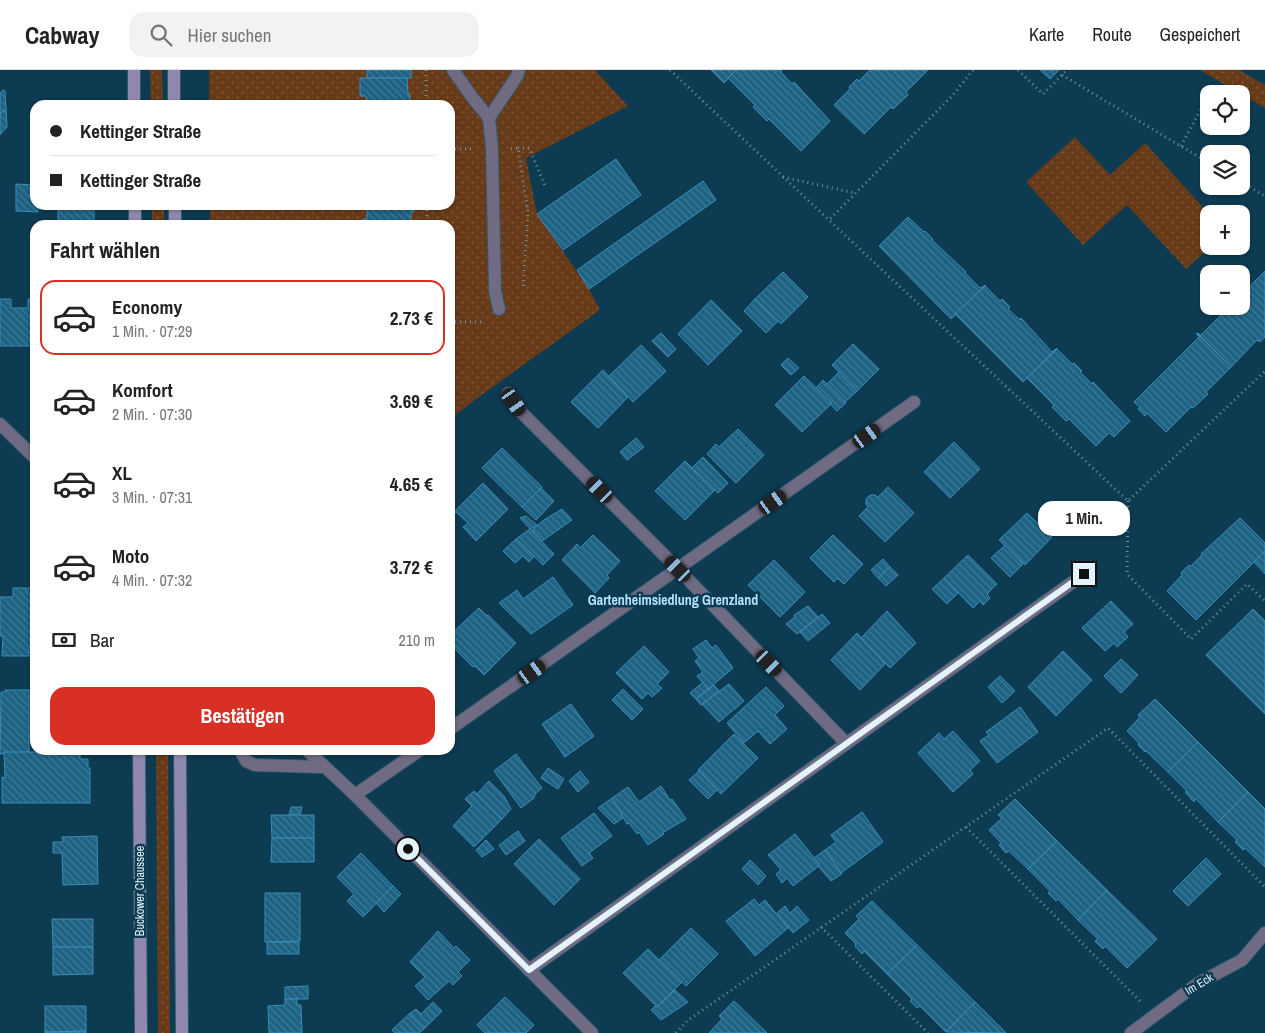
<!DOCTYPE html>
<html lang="de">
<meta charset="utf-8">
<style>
:root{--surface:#fff;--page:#f2f2f2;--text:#222;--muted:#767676;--line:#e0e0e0;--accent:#d93025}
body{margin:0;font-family:"Archivo Narrow",sans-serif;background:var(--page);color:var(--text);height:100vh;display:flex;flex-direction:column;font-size:19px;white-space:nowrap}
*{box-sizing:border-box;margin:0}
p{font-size:16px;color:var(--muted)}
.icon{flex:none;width:28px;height:28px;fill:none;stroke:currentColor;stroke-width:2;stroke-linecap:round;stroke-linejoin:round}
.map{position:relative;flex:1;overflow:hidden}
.details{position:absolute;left:30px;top:150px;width:425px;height:535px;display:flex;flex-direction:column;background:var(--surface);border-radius:15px;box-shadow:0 1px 4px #0004}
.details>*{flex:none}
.banner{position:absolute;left:30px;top:30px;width:425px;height:110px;border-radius:15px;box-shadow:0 1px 4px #0004;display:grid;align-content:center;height:110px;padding:0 20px;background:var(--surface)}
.buttons{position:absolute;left:1200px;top:15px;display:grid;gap:10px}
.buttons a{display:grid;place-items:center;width:50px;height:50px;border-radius:10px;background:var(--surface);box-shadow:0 1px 4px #0004;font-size:25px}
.end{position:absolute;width:22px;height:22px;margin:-11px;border:6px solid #e3f2fb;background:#111;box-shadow:0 0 0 2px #111}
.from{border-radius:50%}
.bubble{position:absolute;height:35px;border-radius:15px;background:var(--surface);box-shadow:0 1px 4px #0004;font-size:16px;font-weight:800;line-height:35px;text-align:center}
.car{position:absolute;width:15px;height:30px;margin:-15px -8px;border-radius:6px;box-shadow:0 0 4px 1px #0007;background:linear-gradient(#222 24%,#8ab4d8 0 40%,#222 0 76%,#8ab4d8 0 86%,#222 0)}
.banner b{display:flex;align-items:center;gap:18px;height:48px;font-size:19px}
.banner b+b{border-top:1px solid var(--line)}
.banner i{width:12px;height:12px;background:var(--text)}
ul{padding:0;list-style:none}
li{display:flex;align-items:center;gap:15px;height:75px;margin:0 10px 8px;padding:0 10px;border:2px solid transparent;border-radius:15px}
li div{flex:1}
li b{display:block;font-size:19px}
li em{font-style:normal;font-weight:800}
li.on{border-color:var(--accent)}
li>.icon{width:45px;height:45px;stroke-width:1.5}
h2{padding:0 20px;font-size:22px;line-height:60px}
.pay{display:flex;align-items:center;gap:12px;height:55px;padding:0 20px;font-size:19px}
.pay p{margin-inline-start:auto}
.action{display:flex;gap:10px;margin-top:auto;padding:10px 20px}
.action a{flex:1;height:58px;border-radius:15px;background:var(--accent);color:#fff;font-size:20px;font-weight:800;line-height:58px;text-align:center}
header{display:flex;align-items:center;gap:30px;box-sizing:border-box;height:70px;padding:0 25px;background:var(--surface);border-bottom:1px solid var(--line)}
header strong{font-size:24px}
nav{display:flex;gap:28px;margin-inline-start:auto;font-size:18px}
.search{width:350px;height:45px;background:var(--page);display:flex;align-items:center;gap:12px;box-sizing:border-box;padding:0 18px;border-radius:15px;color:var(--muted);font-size:19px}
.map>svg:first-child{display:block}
.grass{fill:url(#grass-dots)}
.building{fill:url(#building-back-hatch);stroke:#3a8db8}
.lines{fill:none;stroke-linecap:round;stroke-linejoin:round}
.lane-casing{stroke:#2f586c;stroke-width:14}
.street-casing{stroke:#2f586c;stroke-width:14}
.secondary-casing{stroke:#2f586c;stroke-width:14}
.path{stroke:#6f8f9f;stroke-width:3;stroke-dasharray:1 4;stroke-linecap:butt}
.lane{stroke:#706b83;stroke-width:12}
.street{stroke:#706b83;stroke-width:12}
.secondary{stroke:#9088af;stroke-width:12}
.route{stroke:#e3f2fb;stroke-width:6}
.labels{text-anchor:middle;stroke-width:5;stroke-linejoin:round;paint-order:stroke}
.street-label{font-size:12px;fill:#e3f2fb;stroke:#0d3b51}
.neighbourhood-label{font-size:14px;font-weight:bold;fill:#b4e2fe;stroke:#0d3b51}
</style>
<header>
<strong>Cabway</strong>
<div class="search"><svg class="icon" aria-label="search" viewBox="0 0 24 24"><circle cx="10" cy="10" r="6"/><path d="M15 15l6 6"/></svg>Hier suchen</div>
<nav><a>Karte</a><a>Route</a><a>Gespeichert</a></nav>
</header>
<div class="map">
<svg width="1265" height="963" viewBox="0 0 1265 963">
<defs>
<pattern id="grass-dots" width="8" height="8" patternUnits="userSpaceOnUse" patternTransform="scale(1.25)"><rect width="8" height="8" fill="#673a18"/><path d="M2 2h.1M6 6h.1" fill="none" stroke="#7d573a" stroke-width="1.8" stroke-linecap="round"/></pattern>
<pattern id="building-back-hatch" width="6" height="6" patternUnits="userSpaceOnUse" patternTransform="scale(1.25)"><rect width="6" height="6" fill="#1d6183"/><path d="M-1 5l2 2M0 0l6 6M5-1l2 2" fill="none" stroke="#3e7895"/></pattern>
</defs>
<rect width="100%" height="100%" fill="#0d3b51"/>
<!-- grass -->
<g class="grass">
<polygon points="150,0 162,0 163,35 151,35"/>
<polygon points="209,0 595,0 628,36 526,88 537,144 589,219 600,240 480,326 450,349 450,155 210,155 210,135 450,135 450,35 209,35"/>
<polygon points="1200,0 1239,0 1265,15 1265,38"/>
<polygon points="1075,67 1110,105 1145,73 1209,144 1209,176 1211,176 1186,199 1127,135 1083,175 1026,112"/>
<rect x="152" y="135" width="12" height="20"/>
<polygon points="156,680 168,680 170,963 158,963"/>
</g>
<!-- building -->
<g class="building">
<rect x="367" y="0" width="44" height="8"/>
<polygon points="711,0 736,0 724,13"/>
<polygon points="736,0 781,0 781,2 792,14 794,12 830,51 801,81 769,49 767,51 753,37 755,35 728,8"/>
<polygon points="870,0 928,0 906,22 908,25 893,39 891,37 864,64 834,35 850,19 849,17 857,9 859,11"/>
<polygon points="1040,0 1059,0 1050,9"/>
<polygon points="360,8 407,8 408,24 410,24 410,35 367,35 366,26 360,26"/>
<polygon points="3,20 5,21 6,39 0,44 0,23"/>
<polygon points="6,39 7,57 0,65 0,44"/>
<polygon points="616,89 641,125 563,180 537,144"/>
<polygon points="703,111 716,130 589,219 577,200"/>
<polygon points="16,114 35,115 35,135 38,135 38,142 16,141"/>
<rect x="58" y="135" width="36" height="20"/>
<polygon points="367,135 414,135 414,142 411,142 411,155 363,155 363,149 367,149"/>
<polygon points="908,147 924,162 925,161 933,169 932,170 966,202 965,203 980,218 986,215 951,249 879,176"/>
<polygon points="1265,201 1265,267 1260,272 1257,270 1231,297 1197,263 1201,265 1230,236 1241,236 1241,225"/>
<polygon points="783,202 808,227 781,254 755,229"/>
<polygon points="985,216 1000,231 1002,229 1010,237 1008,239 1020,250 1021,248 1052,282 1057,278 1023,312 955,244"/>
<polygon points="0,229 11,229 11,238 28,238 28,229 35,229 35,276 0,276"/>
<polygon points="755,229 778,251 766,263 744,241"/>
<polygon points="711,230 742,261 708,295 678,264"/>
<polygon points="661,263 676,279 668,287 652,271"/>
<polygon points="1196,263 1231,297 1206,322 1208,324 1193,338 1191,337 1166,362 1147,343 1145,346 1138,339 1140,337 1134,332 1199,267"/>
<polygon points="853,274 879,299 857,321 832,295"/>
<polygon points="641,275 666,301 633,332 609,306"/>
<polygon points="1057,279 1072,294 1074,293 1082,301 1080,302 1092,314 1093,312 1130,351 1114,367 1109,363 1096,376 1069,349 1066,351 1052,337 1054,335 1027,308"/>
<polygon points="788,288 799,298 791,305 781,295"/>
<polygon points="603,300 628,327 598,358 571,332"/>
<polygon points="839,302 857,321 845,332 827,314"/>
<polygon points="804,306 832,333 802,362 775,335"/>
<polygon points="823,310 846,333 837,341 830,334 832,333 816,318"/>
<polygon points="738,359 764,385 736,413 707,384 716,374 719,377"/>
<polygon points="636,368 644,377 627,390 620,382"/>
<polygon points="954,372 980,399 950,428 924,402"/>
<polygon points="502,378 542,417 522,437 482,398"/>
<polygon points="703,387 728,413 718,423 692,398"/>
<polygon points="685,391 715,420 685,450 655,421"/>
<polygon points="483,413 508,439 476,471 463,457 468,453 456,442 452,446 451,445"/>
<polygon points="888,417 914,443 885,472 859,446 868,437 866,434 866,429 870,425 875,425 878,427"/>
<polygon points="541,418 554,431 536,450 522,437"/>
<polygon points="562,439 572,450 542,471 532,460 544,450"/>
<polygon points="1027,443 1052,467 1025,495 999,470"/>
<polygon points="526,446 537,455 530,459 520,448"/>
<polygon points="1240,448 1265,473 1265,481 1196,550 1167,521 1182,505 1181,503 1189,495 1190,497 1202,485 1201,484"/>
<polygon points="530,459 554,484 543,495 516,469"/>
<polygon points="593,465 620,491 607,505 609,508 595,523 562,490 577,474 580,478"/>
<polygon points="833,465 863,494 844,514 837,508 834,512 810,488"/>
<polygon points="516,469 534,486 529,492 523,486 515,493 503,481"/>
<polygon points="1005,475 1023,494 1010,507 991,488"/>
<polygon points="1265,481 1265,504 1254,492"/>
<polygon points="968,485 997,514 987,524 990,528 983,535 980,531 973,538 944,508"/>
<polygon points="883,489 890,497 878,508 871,500"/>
<polygon points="774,490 805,522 780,547 748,515"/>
<polygon points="890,497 898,505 886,516 878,508"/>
<polygon points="553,507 573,535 531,564 499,533 517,520 523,529"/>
<polygon points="944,508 958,523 947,534 932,519"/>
<polygon points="13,518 35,518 35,578 29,578 29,586 2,586 3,566 0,566 0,527 13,527"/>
<polygon points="1111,531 1133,554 1124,562 1128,567 1117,577 1114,573 1105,581 1082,558"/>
<polygon points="808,536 818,547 797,564 786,554 795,547 794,545"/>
<polygon points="479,538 487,546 488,545 516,573 484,605 475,596 473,597 454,578 456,576 450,570 450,565"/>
<polygon points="1253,539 1265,551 1265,644 1206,585"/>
<polygon points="887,541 916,573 890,598 861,568"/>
<polygon points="822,544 830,553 808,571 800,562"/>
<polygon points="857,563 885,594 860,620 831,590"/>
<polygon points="706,570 712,578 716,575 733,598 708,619 697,606 703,602 695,591 699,588 693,579"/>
<polygon points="644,576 669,602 657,614 662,618 652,627 648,623 642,629 616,603"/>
<polygon points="1063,581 1092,610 1056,646 1028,617"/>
<polygon points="1121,589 1138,605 1121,623 1104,606"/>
<polygon points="1000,606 1015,621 1002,633 988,617"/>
<polygon points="703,612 708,619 696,629 690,623"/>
<polygon points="729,614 744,631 719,652 702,634"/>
<polygon points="714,615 719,621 701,635 696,629"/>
<polygon points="766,617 784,636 775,645 787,659 770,674 758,661 744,673 727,653"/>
<polygon points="623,619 643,639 632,650 612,630"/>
<polygon points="5,620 29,620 29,682 0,684 1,622 5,622"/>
<polygon points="1155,629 1198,672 1168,702 1146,681 1145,682 1138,675 1139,673 1127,661 1140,647 1138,645"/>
<polygon points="571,634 594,666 565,687 542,654"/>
<polygon points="1020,637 1038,662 997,693 980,671 989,665 986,662"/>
<polygon points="953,661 980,691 970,700 973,704 953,722 918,683 939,663 944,669"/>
<polygon points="734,664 758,688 721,724 698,700"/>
<polygon points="1198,672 1248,722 1218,752 1196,729 1194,732 1185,722 1187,721 1168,702"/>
<polygon points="4,682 80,682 80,689 88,689 88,698 90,698 90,733 2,733 2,707 5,708"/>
<polygon points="516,684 542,718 535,724 534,728 521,738 494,701"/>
<polygon points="548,698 564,709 558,719 541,708"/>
<polygon points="580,701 589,712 578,722 569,711"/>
<polygon points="699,701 717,720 708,729 689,710"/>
<polygon points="489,711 504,726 511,739 502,749 477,724"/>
<polygon points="661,716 670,730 672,729 686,749 662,763 664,764 648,775 639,762 637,764 629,753 627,754 612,728 628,717 639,732"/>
<polygon points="474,721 502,749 474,777 453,756 472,736 465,729"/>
<polygon points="1248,722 1265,739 1265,797 1245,778 1243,780 1235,772 1237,770 1218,752"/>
<polygon points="612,728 622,743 621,745 623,748 614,754 598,738"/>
<polygon points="1015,729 1057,771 1028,799 1009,781 1006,783 999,775 1001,773 989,760 1002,748 998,745"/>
<polygon points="291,737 302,737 300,745 289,745"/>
<polygon points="862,742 883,772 841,803 825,780 836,772 831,765"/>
<polygon points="594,743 612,766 589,783 593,788 582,796 561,768"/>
<polygon points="271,745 314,745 314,768 272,768"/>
<polygon points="518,761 525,771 506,785 499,775"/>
<polygon points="795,764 820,795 793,816 787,808 782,813 776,804 781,800 768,785"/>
<polygon points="97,766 98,814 63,815 62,783 53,783 53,772 63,772 62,767"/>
<polygon points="272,768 314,768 314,792 271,792"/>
<polygon points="539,769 580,809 554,835 514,794"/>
<polygon points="486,770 494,779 482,787 476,780"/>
<polygon points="1057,771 1107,820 1078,850 1058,829 1056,831 1048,823 1050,821 1028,799"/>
<polygon points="825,780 842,804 831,811 818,796 820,795 814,788"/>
<polygon points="361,783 393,816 363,847 347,831 354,824 337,807"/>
<polygon points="1206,788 1221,804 1188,836 1173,821"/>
<polygon points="750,790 766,806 758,815 742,799"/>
<polygon points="393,816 401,824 384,842 376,833"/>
<polygon points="1107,820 1157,869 1127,898 1105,876 1103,879 1095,871 1098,869 1078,850"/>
<polygon points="265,823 300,823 300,871 265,872"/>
<polygon points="754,829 759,835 765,830 788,858 755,886 726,851"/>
<polygon points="872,831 917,875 887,904 864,881 862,884 855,876 856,874 845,863 859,849 856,846"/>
<polygon points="785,836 790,843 797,836 809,850 793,863 777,843"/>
<polygon points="52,849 93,849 93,877 53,877"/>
<polygon points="691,858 718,884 686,916 659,890"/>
<polygon points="438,861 454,878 456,876 470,890 458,902 462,906 453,915 449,911 428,930 415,916 425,907 410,892"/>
<rect x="267" y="872" width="32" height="12"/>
<polygon points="917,875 975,932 946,962 920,936 917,938 910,931 912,929 887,904"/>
<polygon points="53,877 93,877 93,904 53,905"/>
<polygon points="648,879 682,912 657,937 623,903"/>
<polygon points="308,916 308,929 285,929 285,917"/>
<polygon points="675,920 688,932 661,950 651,940 655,936 657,937"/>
<polygon points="505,927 534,955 526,963 485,963 477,955"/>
<polygon points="285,929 297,929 297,935 301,935 302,963 269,963 268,936 285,935"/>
<polygon points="734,931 767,963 709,963 722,949 719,946"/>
<polygon points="433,932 442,941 424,959 409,944 416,939 421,944"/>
<polygon points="975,932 1006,963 946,962"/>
<polygon points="45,936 86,936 86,961 45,962"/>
<polygon points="409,944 424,959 419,963 395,963 392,960"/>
<polygon points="86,961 86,963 45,963 45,962"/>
</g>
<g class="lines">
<!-- lane casing -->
<g class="lane-casing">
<g id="lane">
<polyline points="453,0 472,27 489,48 492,79 495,221 499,239"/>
<polyline points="489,48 517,6 519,0"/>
<polyline points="1131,963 1197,914 1242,890 1265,863"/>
</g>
</g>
<!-- street casing -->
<g class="street-casing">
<g id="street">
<polyline points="508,323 521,342 678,499 846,673"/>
<polyline points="0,354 35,388"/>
<polyline points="450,659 914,332"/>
<polyline points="240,680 246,691 255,695 324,697"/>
<polyline points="307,680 355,725 592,963"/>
<polyline points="355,725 420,680"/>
<polyline points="529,900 1084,504"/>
</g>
</g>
<!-- secondary casing -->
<g class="secondary-casing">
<g id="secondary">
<polyline points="134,0 134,35"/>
<polyline points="174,0 174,35"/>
<polyline points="135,135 135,155"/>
<polyline points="175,135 175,155"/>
<polyline points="139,680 141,963"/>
<polyline points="180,680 182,963"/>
</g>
</g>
<!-- path -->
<g class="path">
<polyline points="426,0 426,35"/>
<polyline points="670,0 829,150"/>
<polyline points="973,0 952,26 829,150 1128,431 1265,301"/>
<polyline points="1018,0 1043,24 1067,0"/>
<polyline points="1062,5 1209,93"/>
<polyline points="1181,76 1201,39"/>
<polyline points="518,78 529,78 546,118"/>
<polyline points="450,79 472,79"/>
<polyline points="511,79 518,78 528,143 523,220"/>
<polyline points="783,107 855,123"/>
<polyline points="1241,112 1265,126"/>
<polyline points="427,135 427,155"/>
<polyline points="450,252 484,252"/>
<polyline points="1128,431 1127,504 1191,569 1247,514 1265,531"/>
<polyline points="966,757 1141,932"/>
<polyline points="821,857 928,963"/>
<polyline points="676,963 687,951 1108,658 1265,817"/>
</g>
<!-- lane -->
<use href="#lane" class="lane"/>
<!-- street -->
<use href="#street" class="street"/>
<!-- secondary -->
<use href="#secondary" class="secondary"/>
</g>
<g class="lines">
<!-- route -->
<polyline class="route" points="408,779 529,900 1084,504"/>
</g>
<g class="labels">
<!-- street labels -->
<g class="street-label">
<text transform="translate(140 821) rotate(-90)" y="4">Buckower Chaussee</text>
<text transform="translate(1199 914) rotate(-31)" y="4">Im Eck</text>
</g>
<!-- neighbourhood labels -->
<g class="neighbourhood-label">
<text x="673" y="535">Gartenheimsiedlung Grenzland</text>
</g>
</g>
</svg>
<div class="buttons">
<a><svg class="icon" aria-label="locate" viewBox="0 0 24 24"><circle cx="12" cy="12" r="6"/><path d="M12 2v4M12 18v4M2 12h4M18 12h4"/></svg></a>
<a><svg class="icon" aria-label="layers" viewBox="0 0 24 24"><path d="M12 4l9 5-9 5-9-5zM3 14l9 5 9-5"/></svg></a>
<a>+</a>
<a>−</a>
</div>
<i class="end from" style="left:408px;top:779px"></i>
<i class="end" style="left:1084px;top:504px"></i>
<div class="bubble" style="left:1038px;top:431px;width:92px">1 Min.</div>
<i class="car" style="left:514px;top:332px;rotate:145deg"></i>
<i class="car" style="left:867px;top:366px;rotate:55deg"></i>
<i class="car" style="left:600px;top:420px;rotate:315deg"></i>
<i class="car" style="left:773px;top:432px;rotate:55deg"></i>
<i class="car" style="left:678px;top:499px;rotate:315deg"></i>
<i class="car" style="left:769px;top:593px;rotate:136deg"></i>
<i class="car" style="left:532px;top:602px;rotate:55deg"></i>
<div class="banner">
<b><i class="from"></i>Kettinger Straße</b>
<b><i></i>Kettinger Straße</b>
</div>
<section class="details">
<h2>Fahrt wählen</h2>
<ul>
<li class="on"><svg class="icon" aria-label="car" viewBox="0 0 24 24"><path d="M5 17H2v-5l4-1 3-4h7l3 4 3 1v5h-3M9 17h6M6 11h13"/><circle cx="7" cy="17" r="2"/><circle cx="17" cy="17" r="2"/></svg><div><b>Economy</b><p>1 Min. · 07:29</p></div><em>2.73 €</em></li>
<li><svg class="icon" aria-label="car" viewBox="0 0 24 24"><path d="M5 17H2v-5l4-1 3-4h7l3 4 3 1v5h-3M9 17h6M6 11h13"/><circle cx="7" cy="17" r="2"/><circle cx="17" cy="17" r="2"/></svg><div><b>Komfort</b><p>2 Min. · 07:30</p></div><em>3.69 €</em></li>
<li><svg class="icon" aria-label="car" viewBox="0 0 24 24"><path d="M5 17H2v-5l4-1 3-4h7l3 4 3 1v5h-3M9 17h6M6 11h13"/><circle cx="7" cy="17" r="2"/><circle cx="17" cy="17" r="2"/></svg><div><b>XL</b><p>3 Min. · 07:31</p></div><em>4.65 €</em></li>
<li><svg class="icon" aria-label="car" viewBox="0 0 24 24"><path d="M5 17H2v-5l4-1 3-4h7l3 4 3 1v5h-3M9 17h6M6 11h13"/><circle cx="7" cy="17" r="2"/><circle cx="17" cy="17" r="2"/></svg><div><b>Moto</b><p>4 Min. · 07:32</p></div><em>3.72 €</em></li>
</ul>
<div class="pay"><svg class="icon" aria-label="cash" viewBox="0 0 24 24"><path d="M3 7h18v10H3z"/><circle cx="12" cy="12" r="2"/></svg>Bar<p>210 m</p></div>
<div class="action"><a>Bestätigen</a></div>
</section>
</div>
